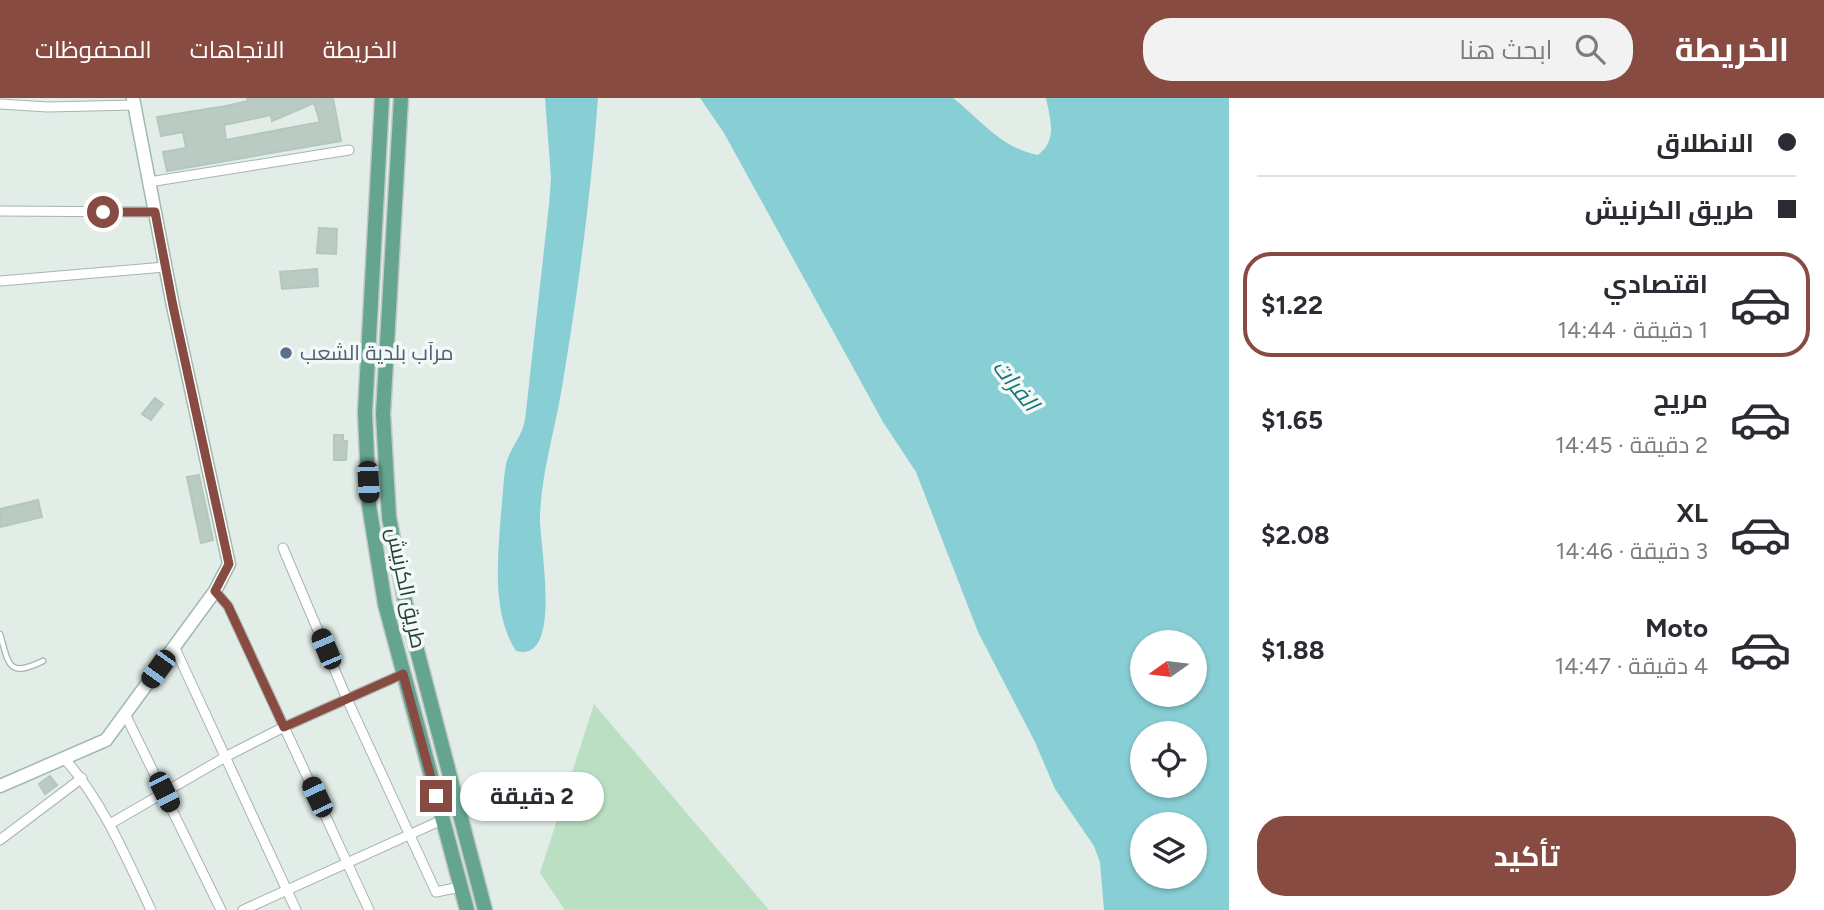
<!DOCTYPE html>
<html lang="ar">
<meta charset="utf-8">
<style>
:root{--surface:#fff;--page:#f2f2f3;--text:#2b2b33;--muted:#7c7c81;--line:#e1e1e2;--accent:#884b42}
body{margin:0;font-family:Figtree,Cairo,sans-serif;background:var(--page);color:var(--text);direction:rtl;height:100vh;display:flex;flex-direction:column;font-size:26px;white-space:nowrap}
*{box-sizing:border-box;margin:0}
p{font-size:23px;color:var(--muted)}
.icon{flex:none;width:38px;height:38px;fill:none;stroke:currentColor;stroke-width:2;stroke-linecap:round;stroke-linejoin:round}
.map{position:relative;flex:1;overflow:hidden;direction:ltr}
.sheet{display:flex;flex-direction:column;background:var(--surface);width:595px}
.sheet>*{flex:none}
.top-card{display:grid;align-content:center;height:154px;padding:0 28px;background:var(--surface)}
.needle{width:46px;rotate:256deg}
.buttons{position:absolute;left:1130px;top:532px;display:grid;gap:14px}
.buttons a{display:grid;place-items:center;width:77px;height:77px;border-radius:50%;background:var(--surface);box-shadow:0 2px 5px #0004;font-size:35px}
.end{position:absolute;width:32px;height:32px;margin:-16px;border:9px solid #884b42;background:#fff;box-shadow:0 0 0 4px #fff}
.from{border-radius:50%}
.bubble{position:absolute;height:49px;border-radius:24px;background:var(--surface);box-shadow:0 2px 5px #0004;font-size:23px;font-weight:700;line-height:49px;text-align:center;direction:rtl}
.car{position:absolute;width:21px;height:42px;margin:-21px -10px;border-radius:9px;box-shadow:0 0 5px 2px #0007;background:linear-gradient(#222 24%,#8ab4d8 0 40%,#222 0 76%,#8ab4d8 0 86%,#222 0)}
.top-card b{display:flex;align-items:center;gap:24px;height:66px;font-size:26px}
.top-card b+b{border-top:2px solid var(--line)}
.top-card i{width:18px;height:18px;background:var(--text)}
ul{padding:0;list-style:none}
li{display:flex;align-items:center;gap:21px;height:105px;margin:0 14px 10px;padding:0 14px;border:4px solid transparent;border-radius:28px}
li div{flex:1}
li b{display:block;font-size:26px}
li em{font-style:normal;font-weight:700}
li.current{border-color:var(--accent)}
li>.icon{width:63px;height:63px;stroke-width:1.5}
.action{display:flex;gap:14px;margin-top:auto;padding:14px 28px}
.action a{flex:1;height:80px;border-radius:28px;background:var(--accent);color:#fff;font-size:28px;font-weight:700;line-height:80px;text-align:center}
header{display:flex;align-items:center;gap:42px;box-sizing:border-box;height:98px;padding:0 35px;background:var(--accent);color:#fff}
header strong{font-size:33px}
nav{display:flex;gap:38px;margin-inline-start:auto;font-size:24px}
.search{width:490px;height:63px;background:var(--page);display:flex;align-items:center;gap:18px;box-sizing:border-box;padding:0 24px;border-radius:28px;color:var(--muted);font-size:26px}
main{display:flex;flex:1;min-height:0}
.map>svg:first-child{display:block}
.green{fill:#badfc2}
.water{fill:#88ced5;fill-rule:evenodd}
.building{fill:#bacbc3;stroke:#b4c7be;stroke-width:2;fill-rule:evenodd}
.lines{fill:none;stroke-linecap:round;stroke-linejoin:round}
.lane-casing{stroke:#a4b5af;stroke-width:7}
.street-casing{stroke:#a4b5af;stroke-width:11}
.secondary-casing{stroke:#a0baaf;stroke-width:15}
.primary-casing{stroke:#c1c9c6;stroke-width:17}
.lane{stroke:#fff;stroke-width:4.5}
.street{stroke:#fff;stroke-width:9}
.secondary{stroke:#fff;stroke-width:12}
.primary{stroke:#65a590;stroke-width:14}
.route{stroke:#884b42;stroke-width:9}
.service-dot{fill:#5c6f8a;stroke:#f3f9f6;stroke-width:2.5}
.labels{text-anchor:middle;stroke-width:7;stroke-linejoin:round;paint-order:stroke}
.service-label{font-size:21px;fill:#4e5e75;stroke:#f3f9f6;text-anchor:start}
.street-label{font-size:21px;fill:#213f35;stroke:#f3f9f6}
.water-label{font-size:23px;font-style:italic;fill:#18747f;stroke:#f3f9f6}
</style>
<header>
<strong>الخريطة</strong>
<div class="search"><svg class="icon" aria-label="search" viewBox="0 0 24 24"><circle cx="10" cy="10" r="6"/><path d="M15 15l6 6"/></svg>ابحث هنا</div>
<nav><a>الخريطة</a><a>الاتجاهات</a><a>المحفوظات</a></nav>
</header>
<main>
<section class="sheet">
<div class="top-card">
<b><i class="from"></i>الانطلاق</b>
<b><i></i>طريق الكرنيش</b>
</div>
<ul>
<li class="current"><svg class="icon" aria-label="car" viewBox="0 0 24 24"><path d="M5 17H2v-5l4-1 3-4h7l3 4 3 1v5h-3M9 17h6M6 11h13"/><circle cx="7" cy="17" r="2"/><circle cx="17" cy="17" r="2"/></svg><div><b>اقتصادي</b><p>1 دقيقة · 14:44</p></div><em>$1.22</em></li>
<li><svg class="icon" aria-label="car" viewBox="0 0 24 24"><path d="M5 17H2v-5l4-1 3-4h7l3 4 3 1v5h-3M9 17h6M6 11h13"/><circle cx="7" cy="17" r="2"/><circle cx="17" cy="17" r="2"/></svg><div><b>مريح</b><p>2 دقيقة · 14:45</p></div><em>$1.65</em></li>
<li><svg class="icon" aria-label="car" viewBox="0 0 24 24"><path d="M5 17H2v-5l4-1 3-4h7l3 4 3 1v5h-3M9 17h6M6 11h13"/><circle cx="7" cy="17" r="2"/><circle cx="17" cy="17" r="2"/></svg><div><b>XL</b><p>3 دقيقة · 14:46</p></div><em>$2.08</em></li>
<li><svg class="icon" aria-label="car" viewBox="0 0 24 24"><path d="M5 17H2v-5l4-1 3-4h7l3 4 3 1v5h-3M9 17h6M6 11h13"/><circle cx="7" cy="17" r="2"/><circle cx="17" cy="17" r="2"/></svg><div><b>Moto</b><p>4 دقيقة · 14:47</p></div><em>$1.88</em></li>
</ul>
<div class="action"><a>تأكيد</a></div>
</section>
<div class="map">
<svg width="1229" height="812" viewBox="0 0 1229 812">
<rect width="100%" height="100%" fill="#e2ede8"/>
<!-- green -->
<polygon class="green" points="594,606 769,812 565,812 540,775"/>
<!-- water -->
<g class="water">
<path d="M545,0H598C591,97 578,194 562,289C555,333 541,375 540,420C539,444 564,566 516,553C491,514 498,459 501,415C503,399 503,382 506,366C510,350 522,339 525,322L549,107L551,80Z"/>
<path d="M700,0H953C980,21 1002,51 1038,57C1058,42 1050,21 1046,0H1229V812H1104L1100,764L1094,748L1055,691L1035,644L978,534L916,374L883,324L724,35ZM1195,544V597H1143V544ZM1195,635V688H1143V635ZM1195,726V779H1143V726Z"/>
</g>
<!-- building -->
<g class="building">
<path d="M247,0H333L341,43L167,73L163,54L186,50L183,34L161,38L157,19L226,8L248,3ZM314,5L320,24L226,42L224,27L271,17L272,23Z"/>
<polygon points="319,130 337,131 336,156 317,155"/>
<polygon points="317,171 318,188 282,191 280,174"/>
<polygon points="155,300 163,306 151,322 142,316"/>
<polygon points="334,337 343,337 343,343 347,343 346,362 334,362"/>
<polygon points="199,377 213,442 201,445 187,379"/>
<polygon points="38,402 42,419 0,429 0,411"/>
<polygon points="50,678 57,687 45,696 39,686"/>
</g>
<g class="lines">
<!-- lane casing -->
<g class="lane-casing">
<path id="lane" d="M0,536C9,567 8,580 43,563"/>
</g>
<!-- street casing -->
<g class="street-casing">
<g id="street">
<polyline points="0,6 48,9 134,7"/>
<polyline points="149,84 349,52"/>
<polyline points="0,113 154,114"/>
<polyline points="0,183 165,169"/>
<polyline points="283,450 347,601 436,794 460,789"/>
<polyline points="215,493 228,508 369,812"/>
<polyline points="174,548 296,812"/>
<polyline points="125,616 221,812"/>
<path d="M64,660C103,704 126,759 151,812"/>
<polyline points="110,726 227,658 284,629 403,576"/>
<polyline points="0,742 82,680"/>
<polyline points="243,812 442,722"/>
</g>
</g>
<!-- secondary casing -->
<g class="secondary-casing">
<polyline id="secondary" points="0,688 106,642 215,493 229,466 173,208 133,0"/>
</g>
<!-- primary casing -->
<g class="primary-casing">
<g id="primary">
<polyline points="382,0 365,314 369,407 385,506 467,812"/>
<polyline points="401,0 383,316 389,419 407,514 485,812"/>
</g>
</g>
<!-- lane -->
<use href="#lane" class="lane"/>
<!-- street -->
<use href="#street" class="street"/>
<!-- secondary -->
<use href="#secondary" class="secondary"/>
<!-- primary -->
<use href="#primary" class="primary"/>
</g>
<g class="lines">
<!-- route -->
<polyline class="route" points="103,114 155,114 173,208 229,466 215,493 228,508 284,629 403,576 436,698"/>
</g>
<!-- markers -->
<circle class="service-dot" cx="286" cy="255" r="7"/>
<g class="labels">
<!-- service labels -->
<g class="service-label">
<text x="300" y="262">مرآب بلدية الشعب</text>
</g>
<!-- street labels -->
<g class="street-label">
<text transform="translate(406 490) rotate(78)" y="7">طريق الكرنيش</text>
</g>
<!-- water labels -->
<g class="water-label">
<text transform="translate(1016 287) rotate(51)" y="8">الفرات</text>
</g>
</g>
</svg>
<div class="buttons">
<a><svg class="needle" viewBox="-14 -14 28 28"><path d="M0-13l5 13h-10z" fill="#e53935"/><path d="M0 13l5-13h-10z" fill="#7c7c81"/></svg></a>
<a><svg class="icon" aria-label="locate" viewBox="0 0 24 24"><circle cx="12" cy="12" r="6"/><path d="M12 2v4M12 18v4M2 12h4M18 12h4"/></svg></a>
<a><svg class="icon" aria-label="layers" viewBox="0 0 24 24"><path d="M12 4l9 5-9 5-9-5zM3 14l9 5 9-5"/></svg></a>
</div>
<i class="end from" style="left:103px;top:114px"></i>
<i class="end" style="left:436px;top:698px"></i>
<div class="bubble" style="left:460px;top:674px;width:144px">2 دقيقة</div>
<i class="car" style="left:368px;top:384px;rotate:177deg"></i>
<i class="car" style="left:326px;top:551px;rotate:337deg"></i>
<i class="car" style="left:158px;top:571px;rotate:216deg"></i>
<i class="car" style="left:164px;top:694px;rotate:154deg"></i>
<i class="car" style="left:317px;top:699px;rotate:335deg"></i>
</div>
</main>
